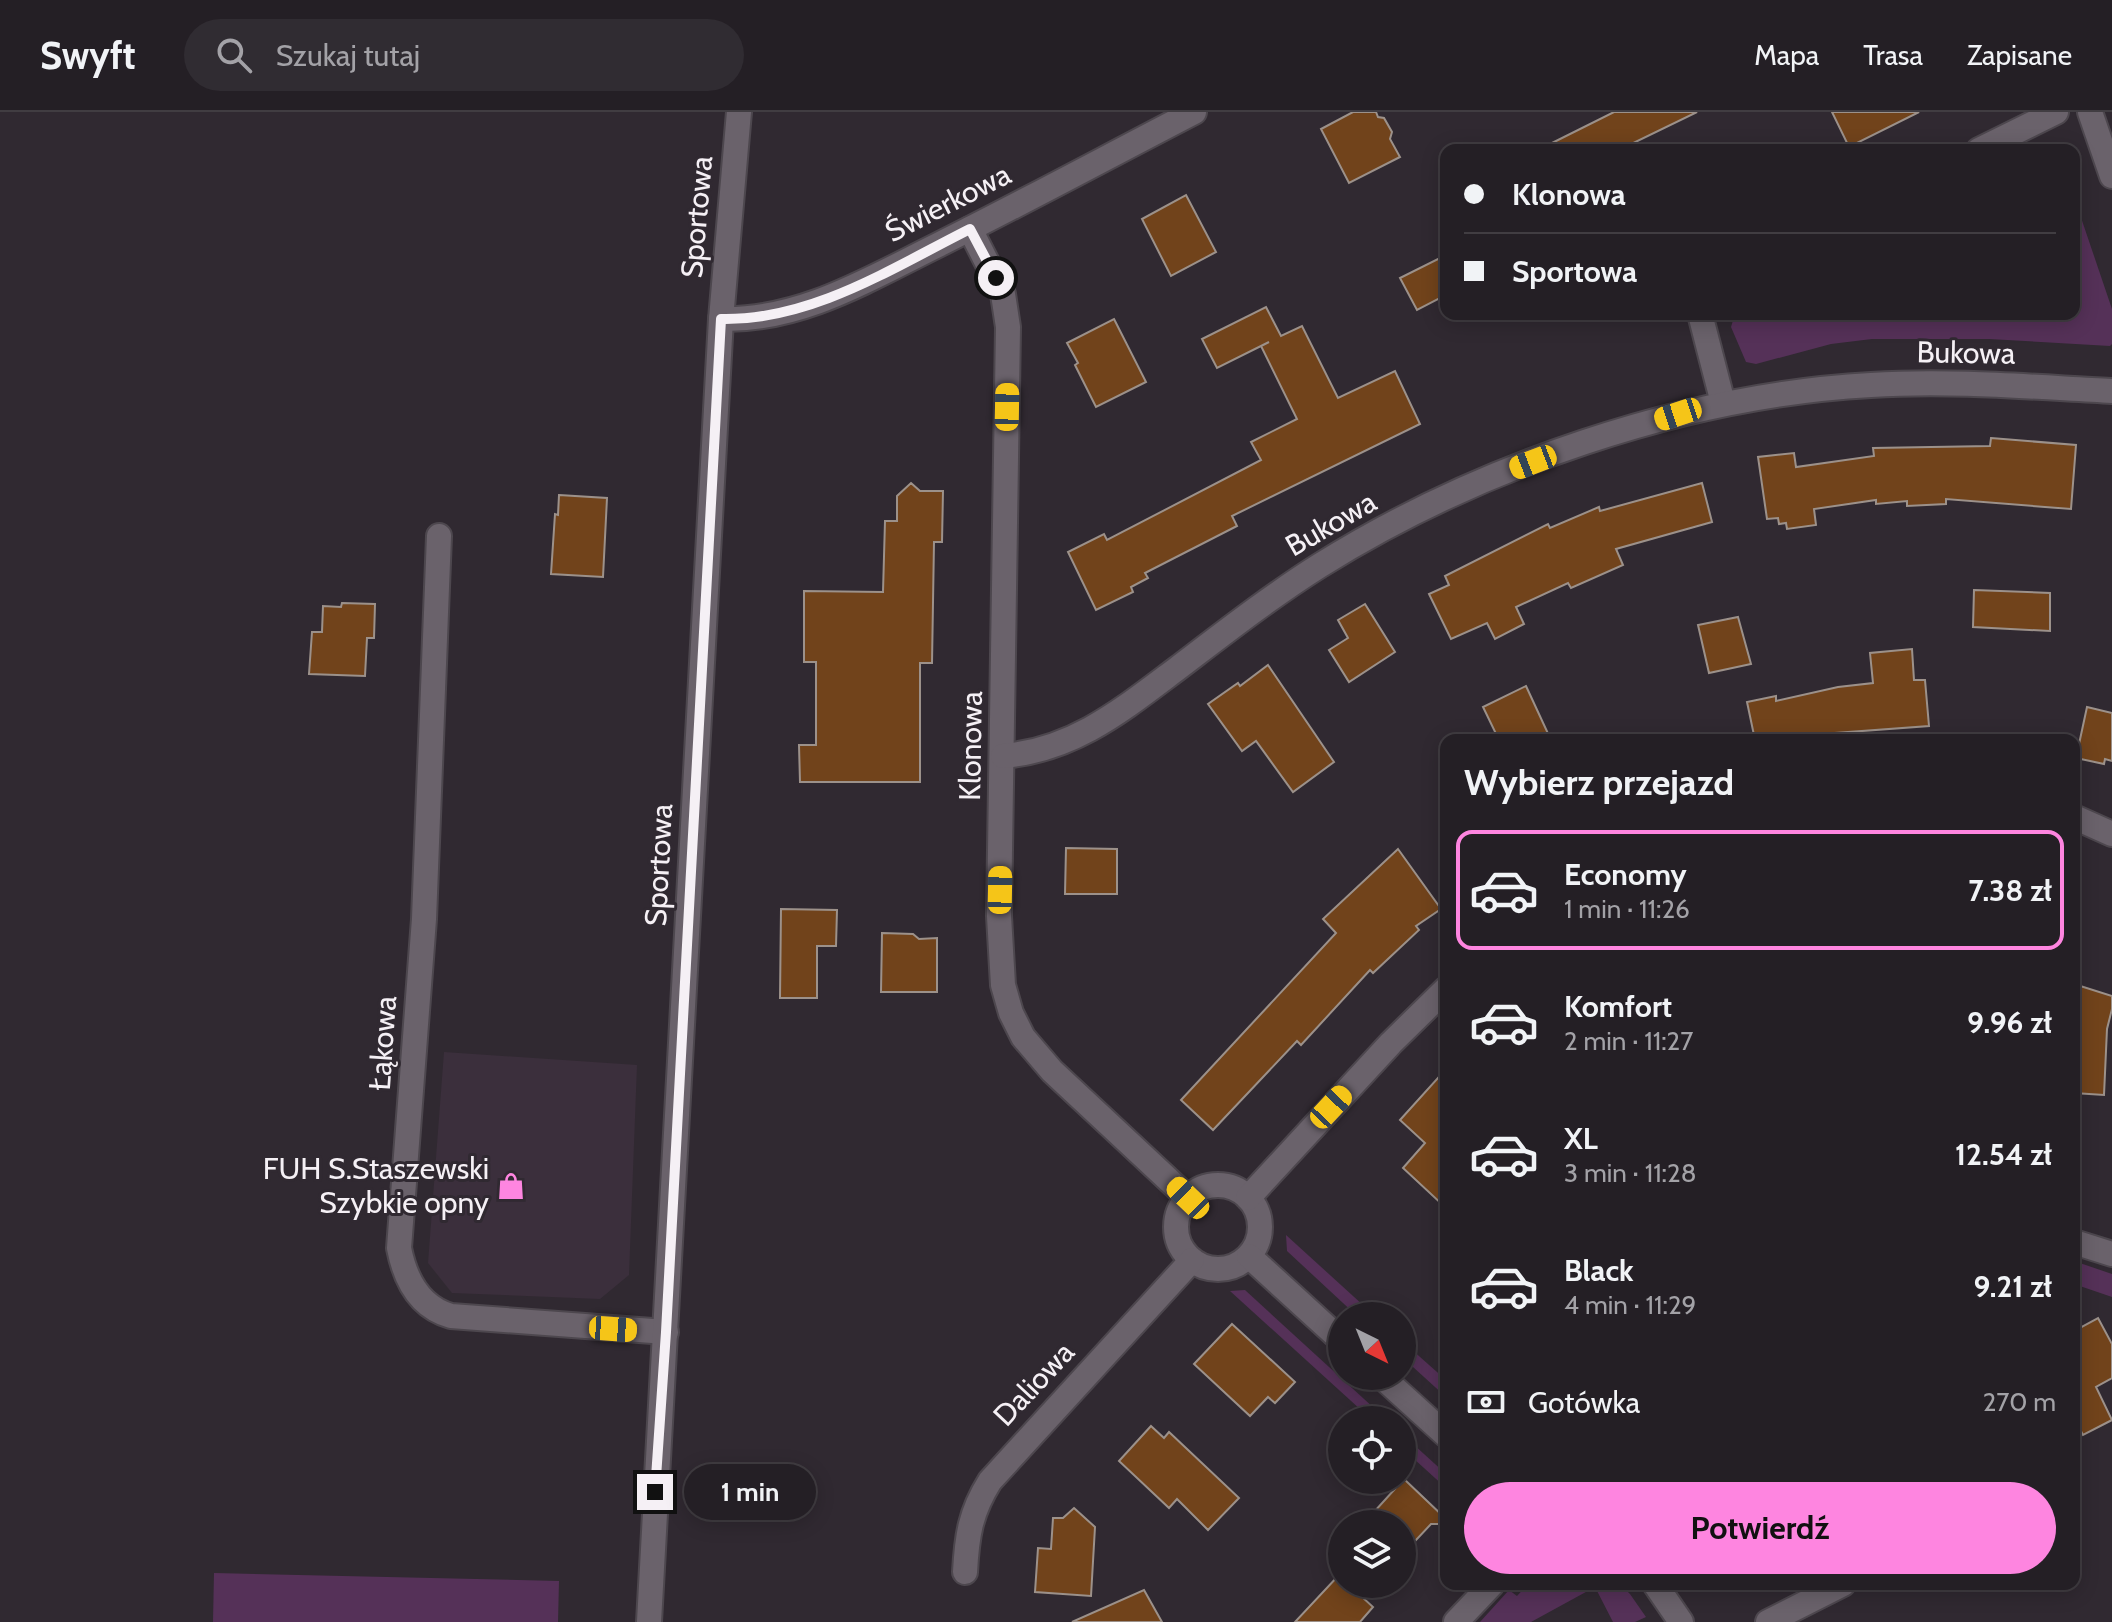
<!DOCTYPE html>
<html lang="pl">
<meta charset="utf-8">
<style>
:root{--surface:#241f25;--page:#302c32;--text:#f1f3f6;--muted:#a3a2a7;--line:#413d42;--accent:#fe85e0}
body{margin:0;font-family:Cabin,sans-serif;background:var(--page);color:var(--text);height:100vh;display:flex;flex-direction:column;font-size:30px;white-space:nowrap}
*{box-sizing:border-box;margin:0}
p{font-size:26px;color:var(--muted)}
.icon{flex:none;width:44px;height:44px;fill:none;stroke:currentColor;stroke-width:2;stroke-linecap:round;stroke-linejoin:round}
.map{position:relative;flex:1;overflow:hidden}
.sheet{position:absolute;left:1440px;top:622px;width:640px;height:856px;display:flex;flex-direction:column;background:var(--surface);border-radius:16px;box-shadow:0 4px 20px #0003,0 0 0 2px var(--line)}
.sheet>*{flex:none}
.banner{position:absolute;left:1440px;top:32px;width:640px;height:176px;border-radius:16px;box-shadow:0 4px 20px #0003,0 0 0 2px var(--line);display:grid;align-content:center;height:176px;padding:0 24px;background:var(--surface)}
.needle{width:52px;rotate:137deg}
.tools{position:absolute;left:1328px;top:1190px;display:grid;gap:16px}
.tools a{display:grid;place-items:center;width:88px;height:88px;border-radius:50%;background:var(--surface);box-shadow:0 4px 20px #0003,0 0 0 2px var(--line);font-size:40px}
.end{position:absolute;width:36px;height:36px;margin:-18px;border:10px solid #f5f0f5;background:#111;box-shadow:0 0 0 4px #111}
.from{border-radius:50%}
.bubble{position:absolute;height:56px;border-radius:28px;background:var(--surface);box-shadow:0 4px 20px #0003,0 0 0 2px var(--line);font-size:26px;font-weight:800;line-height:56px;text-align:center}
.car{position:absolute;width:24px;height:48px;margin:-24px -12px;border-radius:10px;box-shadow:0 0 6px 2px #0007;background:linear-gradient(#f5c518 24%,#345 0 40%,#f5c518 0 76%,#345 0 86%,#f5c518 0)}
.banner b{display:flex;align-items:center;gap:28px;height:76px;font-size:30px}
.banner b+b{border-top:2px solid var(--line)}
.banner i{width:20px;height:20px;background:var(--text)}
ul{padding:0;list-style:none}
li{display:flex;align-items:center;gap:24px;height:120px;margin:0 16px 12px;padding:0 8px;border:4px solid transparent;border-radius:16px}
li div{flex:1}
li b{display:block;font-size:30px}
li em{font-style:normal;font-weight:800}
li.active{border-color:var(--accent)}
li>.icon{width:72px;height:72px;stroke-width:1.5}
h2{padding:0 24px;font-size:36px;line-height:96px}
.pay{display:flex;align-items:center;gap:20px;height:88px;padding:0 24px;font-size:30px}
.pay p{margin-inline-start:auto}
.button{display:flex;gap:16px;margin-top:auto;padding:16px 24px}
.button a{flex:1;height:92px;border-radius:48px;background:var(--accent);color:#111;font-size:32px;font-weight:800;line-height:92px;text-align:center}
header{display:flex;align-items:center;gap:48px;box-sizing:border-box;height:112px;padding:0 40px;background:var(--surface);border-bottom:2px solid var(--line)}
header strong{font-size:38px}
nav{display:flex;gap:44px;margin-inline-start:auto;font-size:28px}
.search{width:560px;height:72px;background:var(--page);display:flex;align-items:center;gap:20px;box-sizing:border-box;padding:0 28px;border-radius:44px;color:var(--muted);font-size:30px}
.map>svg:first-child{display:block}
.built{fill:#3b2f3c}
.green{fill:#553158}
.building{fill:#71431b;stroke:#9c918a;stroke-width:2}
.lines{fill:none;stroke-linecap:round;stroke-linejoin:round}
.minor-casing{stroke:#4d474e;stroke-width:28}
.minor{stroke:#6a626b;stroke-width:24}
.route{stroke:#f5f0f5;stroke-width:10}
.labels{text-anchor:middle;stroke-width:6;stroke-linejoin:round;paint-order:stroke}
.street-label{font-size:30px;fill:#f5f0f5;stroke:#302931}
.poi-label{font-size:30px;fill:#f5f0f5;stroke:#302931;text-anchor:end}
</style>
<header>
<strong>Swyft</strong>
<div class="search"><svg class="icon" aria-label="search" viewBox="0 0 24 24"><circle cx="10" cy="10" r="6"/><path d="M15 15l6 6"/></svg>Szukaj tutaj</div>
<nav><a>Mapa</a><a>Trasa</a><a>Zapisane</a></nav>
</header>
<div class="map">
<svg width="2112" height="1510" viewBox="0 0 2112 1510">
<rect width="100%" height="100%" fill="#302931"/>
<!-- built -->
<polygon class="built" points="444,940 637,953 629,1163 600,1187 452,1181 428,1151"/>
<!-- green -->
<g class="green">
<polygon points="2074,85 2112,197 2112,232 2110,234 1989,227 1872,227 1831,232 1756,252 1746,250 1731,215 1735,202 2074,202"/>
<polygon points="1286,1123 1375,1204 1357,1204 1287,1139"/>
<polygon points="2074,1149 2112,1162 2112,1185 2074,1172"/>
<polygon points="1245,1178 1387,1308 1372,1308 1230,1179"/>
<polygon points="1402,1229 1446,1268 1446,1285 1402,1245"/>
<polygon points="1402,1322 1446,1362 1446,1376 1402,1336"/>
<polygon points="214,1461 559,1469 558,1510 213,1510"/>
<polygon points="1528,1472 1620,1472 1630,1482 1646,1505 1635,1510 1613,1510 1595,1475 1531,1510 1480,1510 1509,1478 1517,1484"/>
</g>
<!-- building -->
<g class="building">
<polygon points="1353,0 1376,0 1378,5 1384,6 1392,20 1390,27 1400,45 1349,71 1321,17"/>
<polygon points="1614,0 1697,0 1619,38 1538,38"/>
<polygon points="1832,0 1919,0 1849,35"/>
<polygon points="1186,83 1216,140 1171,164 1142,107"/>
<polygon points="1446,143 1446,183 1417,198 1400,166"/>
<polygon points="1266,195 1281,224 1302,214 1338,286 1395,259 1420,312 1232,404 1237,414 1145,461 1148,466 1131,475 1133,480 1096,498 1068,440 1104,422 1107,428 1261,348 1251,330 1297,307 1261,234 1269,230 1217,256 1202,227"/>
<polygon points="1114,207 1146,270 1096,295 1075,253 1078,251 1067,231"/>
<polygon points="1991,326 2076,333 2071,397 1946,387 1946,392 1907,394 1907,389 1876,392 1876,388 1814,397 1816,413 1787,417 1786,411 1779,412 1778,406 1767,407 1758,345 1794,341 1796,355 1874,344 1873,336 1990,334"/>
<polygon points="911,371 920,379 943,379 942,430 934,430 932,551 920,551 920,670 800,670 799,633 816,633 816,550 804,550 804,479 883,480 885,409 897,409 897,384"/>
<polygon points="1702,371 1712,410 1616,437 1623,453 1571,476 1568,471 1516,495 1524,512 1495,527 1487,511 1451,527 1429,482 1449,473 1445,464 1548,412 1550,416 1599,395 1600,399"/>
<polygon points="559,383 607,386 603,465 551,462 555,402 558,403"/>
<polygon points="1974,478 2050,481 2050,519 1973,515"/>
<polygon points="342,491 375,492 374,526 367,526 365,564 309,562 312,520 322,520 323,494 341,495"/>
<polygon points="1365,492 1395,540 1349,570 1329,538 1348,526 1338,508"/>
<polygon points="1738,505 1751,552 1709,561 1698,513"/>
<polygon points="1912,537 1914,568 1925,568 1929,614 1822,622 1823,628 1755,628 1747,590 1776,584 1776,589 1838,575 1873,571 1870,541"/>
<polygon points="1268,553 1334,650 1293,680 1256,629 1242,639 1208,592 1238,571 1240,574"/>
<polygon points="1526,574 1551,628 1499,628 1483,595"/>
<polygon points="2087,595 2112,601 2112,649 2105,647 2104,652 2076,646"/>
<polygon points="1066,736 1117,737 1117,782 1065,782"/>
<polygon points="1398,737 1441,797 1416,814 1419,818 1373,861 1370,858 1301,933 1297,929 1213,1018 1181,988 1336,821 1323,807"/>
<polygon points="781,797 837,798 836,834 817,834 817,886 780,886"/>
<polygon points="882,821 913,822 919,827 937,826 937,880 881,880"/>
<polygon points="2074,872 2112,884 2112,897 2107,917 2104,983 2074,981"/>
<polygon points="1446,957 1446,1096 1403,1056 1425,1031 1400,1008"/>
<polygon points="2098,1206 2112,1232 2112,1266 2096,1275 2112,1308 2083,1323 2074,1306 2074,1219"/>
<polygon points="1232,1212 1295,1270 1275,1291 1268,1285 1250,1304 1194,1252"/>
<polygon points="1151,1314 1164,1326 1169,1320 1239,1386 1208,1418 1177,1387 1169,1396 1119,1349"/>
<polygon points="1404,1367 1446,1407 1446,1412 1431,1412 1402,1443 1402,1412 1363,1412"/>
<polygon points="1074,1396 1095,1415 1091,1484 1035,1480 1038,1436 1051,1437 1053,1406 1063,1406"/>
<polygon points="1339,1463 1342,1466 1342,1472 1348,1472 1373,1495 1360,1510 1295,1510"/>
<polygon points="1144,1478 1162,1510 1072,1510"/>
</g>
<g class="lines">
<!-- minor casing -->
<g class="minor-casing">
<g id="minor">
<polyline points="2090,0 2112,64"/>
<polyline points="1979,38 2056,0"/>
<polyline points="970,117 1003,182 1008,215 999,804 1003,873 1011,901 1023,925 1052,959 1188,1086"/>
<polyline points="1700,202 1723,291"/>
<path d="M721,207C801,209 869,167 938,133C1024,90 1109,44 1194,0"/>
<path d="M439,424L424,807L399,1136C405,1167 419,1195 451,1204L666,1220"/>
<path d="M1003,644C1074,638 1122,598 1178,556C1224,521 1270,485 1319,454C1477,355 1685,283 1871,273C1951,268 2032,275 2112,279"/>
<polyline points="2074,705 2112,722"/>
<circle cx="1218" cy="1115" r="42"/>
<polyline points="1248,1086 1391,931 1446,877"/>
<polyline points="2074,1130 2112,1142"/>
<polyline points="1249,1144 1342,1229"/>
<polyline points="1381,1264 1446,1323"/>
<path d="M965,1460C967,1424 970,1401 990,1369L1192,1148"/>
<polyline points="1655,1472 1681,1510"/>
<polyline points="649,1510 721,207 739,0"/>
<polyline points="1456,1510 1492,1472"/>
<polyline points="1768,1510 1843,1472"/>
</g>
</g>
<!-- minor -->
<use href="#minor" class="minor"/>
</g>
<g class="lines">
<!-- route -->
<path class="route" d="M655,1380L666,1220L721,207C811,209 892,156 970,117L996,166"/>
</g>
<!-- icons -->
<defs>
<g id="shop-bare" transform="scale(2.16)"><path d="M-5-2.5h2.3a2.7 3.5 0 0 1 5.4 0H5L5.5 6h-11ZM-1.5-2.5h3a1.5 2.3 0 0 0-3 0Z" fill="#fe85e0" stroke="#302931" stroke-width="2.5" paint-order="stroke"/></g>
</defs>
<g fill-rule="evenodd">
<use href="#shop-bare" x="511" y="1074"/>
</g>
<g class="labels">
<!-- street labels -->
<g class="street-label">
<text transform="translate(948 91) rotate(-27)" y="10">Świerkowa</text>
<text transform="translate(697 105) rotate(-85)" y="10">Sportowa</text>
<text transform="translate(1966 241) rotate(1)" y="10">Bukowa</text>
<text transform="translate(1331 412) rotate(-30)" y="10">Bukowa</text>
<text transform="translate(971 634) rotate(-89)" y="10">Klonowa</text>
<text transform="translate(659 753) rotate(-87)" y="10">Sportowa</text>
<text transform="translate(383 931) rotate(-86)" y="10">Łąkowa</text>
<text transform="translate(1034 1272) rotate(-47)" y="10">Daliowa</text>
</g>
<!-- poi labels -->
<g class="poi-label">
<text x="489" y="1067">FUH S.Staszewski<tspan x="489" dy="34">Szybkie opny</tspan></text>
</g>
</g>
</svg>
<div class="tools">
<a><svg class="needle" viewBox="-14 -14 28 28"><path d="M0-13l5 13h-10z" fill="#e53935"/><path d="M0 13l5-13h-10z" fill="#a3a2a7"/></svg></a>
<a><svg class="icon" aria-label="locate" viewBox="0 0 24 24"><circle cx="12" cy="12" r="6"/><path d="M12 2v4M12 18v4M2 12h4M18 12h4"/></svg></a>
<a><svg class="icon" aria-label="layers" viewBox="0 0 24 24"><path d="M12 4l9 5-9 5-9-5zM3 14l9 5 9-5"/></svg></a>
</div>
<i class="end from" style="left:996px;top:166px"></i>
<i class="end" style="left:655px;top:1380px"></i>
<div class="bubble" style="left:684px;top:1352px;width:132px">1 min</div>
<i class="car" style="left:1007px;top:295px;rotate:1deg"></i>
<i class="car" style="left:1678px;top:302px;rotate:252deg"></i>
<i class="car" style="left:1533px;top:350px;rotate:249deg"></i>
<i class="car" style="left:1000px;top:778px;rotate:1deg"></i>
<i class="car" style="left:1331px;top:995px;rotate:43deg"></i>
<i class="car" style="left:1188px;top:1086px;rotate:314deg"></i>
<i class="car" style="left:613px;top:1217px;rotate:94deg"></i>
<div class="banner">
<b><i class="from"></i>Klonowa</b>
<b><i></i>Sportowa</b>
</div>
<section class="sheet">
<h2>Wybierz przejazd</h2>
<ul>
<li class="active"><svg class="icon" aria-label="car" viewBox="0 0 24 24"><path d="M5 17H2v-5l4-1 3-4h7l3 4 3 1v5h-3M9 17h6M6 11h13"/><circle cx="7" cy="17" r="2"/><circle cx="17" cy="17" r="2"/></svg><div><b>Economy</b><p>1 min · 11:26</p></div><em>7.38 zł</em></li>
<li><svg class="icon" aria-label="car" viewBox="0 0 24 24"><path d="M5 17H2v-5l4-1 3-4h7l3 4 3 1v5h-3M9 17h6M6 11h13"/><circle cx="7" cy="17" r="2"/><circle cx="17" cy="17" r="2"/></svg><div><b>Komfort</b><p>2 min · 11:27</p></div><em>9.96 zł</em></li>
<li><svg class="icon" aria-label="car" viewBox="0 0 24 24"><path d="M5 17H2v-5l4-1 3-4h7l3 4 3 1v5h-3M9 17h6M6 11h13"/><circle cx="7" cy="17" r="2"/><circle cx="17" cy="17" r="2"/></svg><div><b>XL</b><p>3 min · 11:28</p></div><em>12.54 zł</em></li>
<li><svg class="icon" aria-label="car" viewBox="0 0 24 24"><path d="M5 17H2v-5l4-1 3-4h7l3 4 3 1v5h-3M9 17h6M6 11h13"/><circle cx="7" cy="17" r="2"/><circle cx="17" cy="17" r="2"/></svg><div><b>Black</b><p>4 min · 11:29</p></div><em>9.21 zł</em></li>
</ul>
<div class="pay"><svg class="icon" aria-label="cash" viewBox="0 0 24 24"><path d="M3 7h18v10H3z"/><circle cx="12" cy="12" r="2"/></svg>Gotówka<p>270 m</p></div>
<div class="button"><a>Potwierdź</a></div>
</section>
</div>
